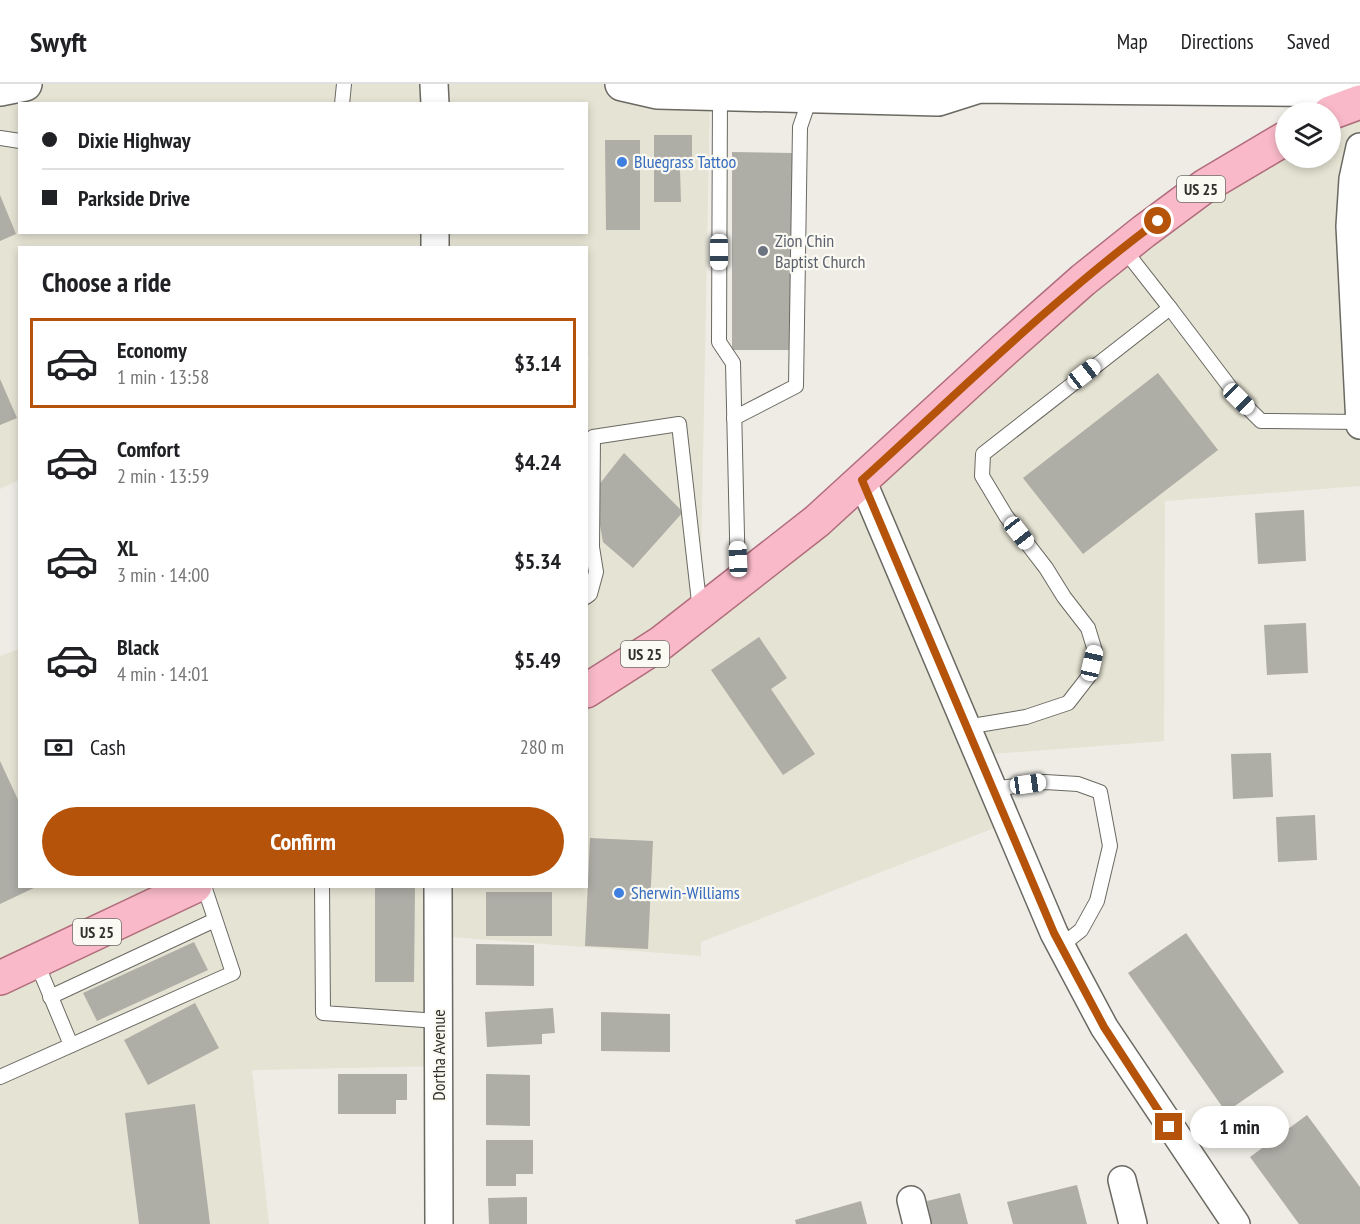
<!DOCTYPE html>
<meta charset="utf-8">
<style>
:root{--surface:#fff;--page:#f2f2f2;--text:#202124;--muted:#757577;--line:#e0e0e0;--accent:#b45309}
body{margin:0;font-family:"PT Sans Narrow",sans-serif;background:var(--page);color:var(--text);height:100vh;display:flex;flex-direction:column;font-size:22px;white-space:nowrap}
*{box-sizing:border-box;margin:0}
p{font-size:20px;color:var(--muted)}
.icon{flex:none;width:33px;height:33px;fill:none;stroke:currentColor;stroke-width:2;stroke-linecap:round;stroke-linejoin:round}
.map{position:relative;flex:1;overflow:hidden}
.sheet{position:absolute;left:18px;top:162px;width:570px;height:642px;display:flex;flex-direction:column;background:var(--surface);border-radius:0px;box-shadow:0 3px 9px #0003}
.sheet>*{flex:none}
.banner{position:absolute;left:18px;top:18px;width:570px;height:132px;border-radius:0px;box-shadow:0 3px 9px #0003;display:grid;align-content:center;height:132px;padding:0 24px;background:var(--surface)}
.tools{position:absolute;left:1275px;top:18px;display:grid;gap:12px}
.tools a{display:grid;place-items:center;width:66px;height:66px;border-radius:50%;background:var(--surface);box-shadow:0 3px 9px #0003;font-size:30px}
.end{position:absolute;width:27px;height:27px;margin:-14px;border:8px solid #b45309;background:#fff;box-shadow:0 0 0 3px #fff}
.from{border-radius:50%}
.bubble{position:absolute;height:42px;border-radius:21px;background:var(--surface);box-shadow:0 3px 9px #0003;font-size:20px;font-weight:600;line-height:42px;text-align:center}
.car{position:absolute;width:18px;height:36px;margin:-18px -9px;border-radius:8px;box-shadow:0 0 4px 2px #0007;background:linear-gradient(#fff 24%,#345 0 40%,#fff 0 76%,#345 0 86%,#fff 0)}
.banner b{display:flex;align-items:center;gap:21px;height:57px;font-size:22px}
.banner b+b{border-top:2px solid var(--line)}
.banner i{width:15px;height:15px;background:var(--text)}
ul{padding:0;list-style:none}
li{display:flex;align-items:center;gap:18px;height:90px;margin:0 12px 9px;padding:0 12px;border:3px solid transparent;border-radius:0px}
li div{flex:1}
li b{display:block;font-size:22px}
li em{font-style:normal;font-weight:600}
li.current{border-color:var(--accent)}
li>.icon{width:54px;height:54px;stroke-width:1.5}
h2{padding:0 24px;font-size:27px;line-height:72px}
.pay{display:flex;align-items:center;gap:15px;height:66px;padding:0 24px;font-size:22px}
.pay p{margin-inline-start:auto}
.cta{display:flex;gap:12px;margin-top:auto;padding:12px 24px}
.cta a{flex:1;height:69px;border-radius:36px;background:var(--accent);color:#fff;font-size:24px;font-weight:600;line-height:69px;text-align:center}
header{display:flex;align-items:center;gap:36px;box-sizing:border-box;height:84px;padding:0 30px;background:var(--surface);border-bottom:2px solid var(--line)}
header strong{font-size:28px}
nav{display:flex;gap:33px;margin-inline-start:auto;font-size:21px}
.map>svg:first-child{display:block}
.built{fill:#e5e3d3;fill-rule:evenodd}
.building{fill:#aeada6}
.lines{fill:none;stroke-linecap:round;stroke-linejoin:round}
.service-casing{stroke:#6a6962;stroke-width:16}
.minor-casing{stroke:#6a6962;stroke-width:30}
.tertiary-casing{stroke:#6a6962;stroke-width:36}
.primary-casing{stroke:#b06c7a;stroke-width:36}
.service{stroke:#fff;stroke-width:14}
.minor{stroke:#fff;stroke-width:27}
.tertiary{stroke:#fff;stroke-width:33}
.primary{stroke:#f9b9c8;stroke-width:33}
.route{stroke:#b45309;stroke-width:8}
.shop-dot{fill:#3f7fe0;stroke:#fbfaf2;stroke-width:2}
.worship-dot{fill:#6b7280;stroke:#fbfaf2;stroke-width:2}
.labels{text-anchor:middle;stroke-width:4.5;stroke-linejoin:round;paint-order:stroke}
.shield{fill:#fbfaf2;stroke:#6e6d69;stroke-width:1.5}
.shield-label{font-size:16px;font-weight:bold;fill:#31312e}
.shop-label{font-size:18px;fill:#366cbe;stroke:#fbfaf2;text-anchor:start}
.worship-label{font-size:18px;fill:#5b616d;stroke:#fbfaf2;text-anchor:start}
.street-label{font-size:18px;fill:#31312e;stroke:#fbfaf2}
</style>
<header>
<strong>Swyft</strong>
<nav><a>Map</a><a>Directions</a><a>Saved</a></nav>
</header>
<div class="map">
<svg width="1360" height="1140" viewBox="0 0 1360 1140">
<rect width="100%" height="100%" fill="#eeece5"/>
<!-- built -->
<path class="built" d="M0,0H622L710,10L700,528L1004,266L1285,54L1286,74H1330V28L1360,0V402L1165,417L1164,657L979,671L1007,739L701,858V872L439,852V982L252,986L269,1140H0V572L19,565L20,802H586V312L589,273H586V164H20L19,396L0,405ZM20,20H586V148H20Z"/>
<!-- building -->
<g class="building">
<polygon points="654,51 692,51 692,86 680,86 681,118 654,118"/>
<polygon points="605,56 640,56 640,146 606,146"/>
<polygon points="732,68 793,69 793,266 732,266"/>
<polygon points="0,111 16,150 0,157"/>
<polygon points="1158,289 1218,366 1083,470 1023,394"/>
<polygon points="0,295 17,334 0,341"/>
<polygon points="624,369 683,428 633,484 603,458 594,407"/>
<polygon points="1304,426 1306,477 1258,480 1255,429"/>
<polygon points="1306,539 1308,589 1267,591 1264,541"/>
<polygon points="759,553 787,594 771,605 815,670 783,691 711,586"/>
<polygon points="1271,669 1273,713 1233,715 1231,670"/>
<polygon points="0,677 20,720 20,802 38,802 0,820"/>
<polygon points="1315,731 1317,776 1278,778 1276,733"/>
<polygon points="590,754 653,757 648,865 585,862"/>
<polygon points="375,802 415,802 414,898 375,898"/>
<rect x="486" y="808" width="66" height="44"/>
<polygon points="1186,849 1284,988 1226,1028 1128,889"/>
<polygon points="194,858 208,886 97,937 83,909"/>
<polygon points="476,860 534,861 534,902 476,901"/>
<polygon points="195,919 219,964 148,1001 124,956"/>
<polygon points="553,924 555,949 542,950 542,960 487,963 485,928"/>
<polygon points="601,928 670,930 670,968 601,967"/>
<polygon points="338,990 407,990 407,1016 396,1016 396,1030 338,1030"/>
<polygon points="486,990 530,991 530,1042 486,1041"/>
<polygon points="195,1020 210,1140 139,1140 125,1029"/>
<polygon points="1307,1031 1360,1103 1360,1140 1299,1140 1250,1073"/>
<polygon points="486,1056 533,1056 533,1090 516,1090 516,1102 486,1102"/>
<polygon points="1077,1101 1087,1140 1013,1140 1007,1118"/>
<polygon points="960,1109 968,1140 932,1140 927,1117"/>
<polygon points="527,1113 527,1140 489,1140 488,1114"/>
<polygon points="861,1117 867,1140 796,1140 795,1136"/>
</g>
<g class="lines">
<!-- service casing -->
<g class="service-casing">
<g id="service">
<polyline points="720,10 719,258 733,279 738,495"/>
<polyline points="342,20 344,0"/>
<polyline points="0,54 20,57"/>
<polyline points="1170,224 1239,315 1261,337 1360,338"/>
<polyline points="734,334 796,302 800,43 811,11"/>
<polyline points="586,513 590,510 596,488 592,463 593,353 679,340 700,527"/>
<polyline points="966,643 1026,633 1068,619 1089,592 1095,567 1088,544 1064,513 1046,484 1006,432 982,392 983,370 1170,224 1123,164"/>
<polyline points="993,705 1045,698 1078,700 1100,708 1110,762 1097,817 1081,846 1061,862"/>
<polyline points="322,802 323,929 438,937"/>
<polyline points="36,877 71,961"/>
<polyline points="50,913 215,836"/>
<polyline points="0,993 233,889 204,802"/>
</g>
</g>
<!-- minor casing -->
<g class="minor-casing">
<g id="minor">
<polyline points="434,0 435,20"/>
<polyline points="1360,63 1353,95 1350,142 1360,341"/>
<polyline points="435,148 435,164"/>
<polyline points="862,396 1054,849 1104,943 1236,1140"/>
<polyline points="438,802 439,1140"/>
<polyline points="1122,1096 1133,1140"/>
<polyline points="911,1116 917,1140"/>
</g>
</g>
<!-- tertiary casing -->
<g class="tertiary-casing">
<g id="tertiary">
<polyline points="622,0 657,8 938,15 979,2 1360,6"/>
<polyline points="0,5 25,0"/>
</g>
</g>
<!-- primary casing -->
<g class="primary-casing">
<g id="primary">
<polyline points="1330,29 1360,18"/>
<polyline points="586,607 661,559 817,437 1004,266 1083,196 1143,148 1205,102 1286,54"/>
<polyline points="0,894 195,802"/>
</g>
</g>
<!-- service -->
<use href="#service" class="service"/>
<!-- minor -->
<use href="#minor" class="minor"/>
<!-- tertiary -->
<use href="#tertiary" class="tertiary"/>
<!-- primary -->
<use href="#primary" class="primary"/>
</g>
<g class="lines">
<!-- route -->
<path class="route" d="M1158,137C1053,215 959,308 862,396L1054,849L1104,943L1169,1043"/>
</g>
<!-- markers -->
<g class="shop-dot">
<circle cx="622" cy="78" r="6"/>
<circle cx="619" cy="809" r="6"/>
</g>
<circle class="worship-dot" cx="763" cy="167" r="6"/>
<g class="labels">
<!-- shield labels -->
<g class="shield">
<rect x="1177" y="92" width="48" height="26" rx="4.5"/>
<rect x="621" y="557" width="48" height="26" rx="4.5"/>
<rect x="73" y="835" width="48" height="26" rx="4.5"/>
</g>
<g class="shield-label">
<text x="1201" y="111">US 25</text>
<text x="645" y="576">US 25</text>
<text x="97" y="854">US 25</text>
</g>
<!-- shop labels -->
<g class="shop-label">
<text x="634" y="84">Bluegrass Tattoo</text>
<text x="631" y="815">Sherwin-Williams</text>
</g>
<!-- worship labels -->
<g class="worship-label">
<text x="775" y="163">Zion Chin<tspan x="775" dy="21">Baptist Church</tspan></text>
</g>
<!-- street labels -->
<g class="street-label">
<text transform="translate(439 971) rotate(-90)" y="6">Dortha Avenue</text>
</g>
</g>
</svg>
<div class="tools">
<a><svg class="icon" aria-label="layers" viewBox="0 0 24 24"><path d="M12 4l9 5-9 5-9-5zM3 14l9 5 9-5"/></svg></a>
</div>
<i class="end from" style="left:1158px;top:137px"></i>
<i class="end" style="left:1169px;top:1043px"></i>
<div class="bubble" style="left:1190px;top:1022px;width:99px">1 min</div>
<i class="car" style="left:719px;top:168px;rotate:180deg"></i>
<i class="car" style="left:1084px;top:290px;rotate:52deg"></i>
<i class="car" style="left:1239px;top:315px;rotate:135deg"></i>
<i class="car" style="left:1019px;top:449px;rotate:142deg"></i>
<i class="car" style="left:738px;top:475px;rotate:358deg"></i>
<i class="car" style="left:1092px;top:579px;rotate:13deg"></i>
<i class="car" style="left:1028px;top:700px;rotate:82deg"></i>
<div class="banner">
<b><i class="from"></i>Dixie Highway</b>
<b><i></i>Parkside Drive</b>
</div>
<section class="sheet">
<h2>Choose a ride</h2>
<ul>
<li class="current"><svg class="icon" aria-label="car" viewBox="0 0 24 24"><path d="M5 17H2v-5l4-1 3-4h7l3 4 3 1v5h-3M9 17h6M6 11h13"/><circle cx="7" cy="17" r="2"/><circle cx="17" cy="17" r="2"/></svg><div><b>Economy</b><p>1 min · 13:58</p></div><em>$3.14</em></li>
<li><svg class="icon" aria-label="car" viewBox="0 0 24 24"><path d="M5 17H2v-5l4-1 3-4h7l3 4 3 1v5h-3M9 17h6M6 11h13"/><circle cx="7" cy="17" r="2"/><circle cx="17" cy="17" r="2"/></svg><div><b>Comfort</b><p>2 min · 13:59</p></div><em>$4.24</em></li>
<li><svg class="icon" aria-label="car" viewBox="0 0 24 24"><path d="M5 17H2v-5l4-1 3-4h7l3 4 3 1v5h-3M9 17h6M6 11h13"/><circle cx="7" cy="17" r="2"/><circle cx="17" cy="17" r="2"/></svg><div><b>XL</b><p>3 min · 14:00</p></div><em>$5.34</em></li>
<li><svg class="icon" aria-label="car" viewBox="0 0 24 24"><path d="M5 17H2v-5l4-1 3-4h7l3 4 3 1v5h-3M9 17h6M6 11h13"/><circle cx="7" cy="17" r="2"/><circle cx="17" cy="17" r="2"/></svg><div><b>Black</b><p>4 min · 14:01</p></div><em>$5.49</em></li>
</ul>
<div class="pay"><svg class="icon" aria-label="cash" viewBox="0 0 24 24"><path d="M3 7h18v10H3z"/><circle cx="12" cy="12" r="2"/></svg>Cash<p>280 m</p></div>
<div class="cta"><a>Confirm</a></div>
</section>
</div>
